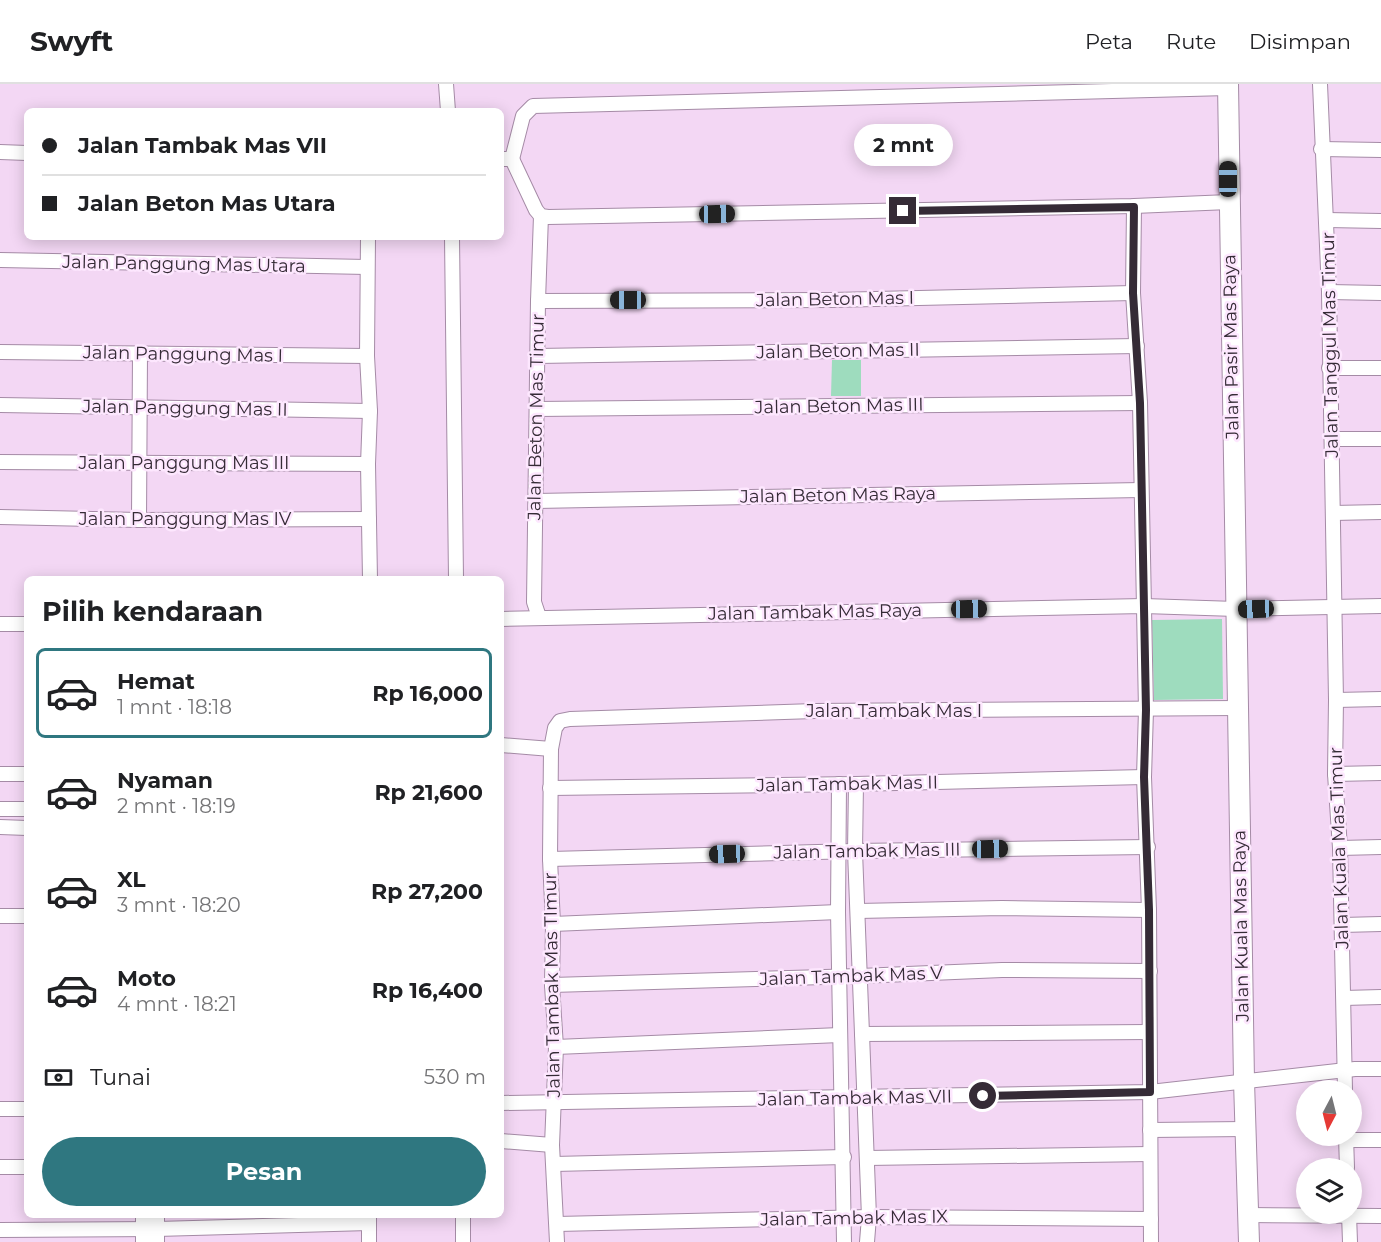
<!DOCTYPE html>
<html lang="id">
<meta charset="utf-8">
<style>
:root{--surface:#fff;--page:#f6f6f6;--text:#202124;--muted:#757577;--line:#e0e0e0;--accent:#2f7780}
body{margin:0;font-family:Montserrat,sans-serif;background:var(--page);color:var(--text);height:100vh;display:flex;flex-direction:column;font-size:22px;white-space:nowrap}
*{box-sizing:border-box;margin:0}
p{font-size:20px;color:var(--muted)}
.icon{flex:none;width:33px;height:33px;fill:none;stroke:currentColor;stroke-width:2;stroke-linecap:round;stroke-linejoin:round}
.map{position:relative;flex:1;overflow:hidden}
.panel{position:absolute;left:24px;top:492px;width:480px;height:642px;display:flex;flex-direction:column;background:var(--surface);border-radius:9px;box-shadow:0 3px 15px #0003}
.panel>*{flex:none}
.banner{position:absolute;left:24px;top:24px;width:480px;height:132px;border-radius:9px;box-shadow:0 3px 15px #0003;display:grid;align-content:center;height:132px;padding:0 18px;background:var(--surface)}
.needle{width:39px;rotate:187deg}
.tools{position:absolute;left:1296px;top:996px;display:grid;gap:12px}
.tools a{display:grid;place-items:center;width:66px;height:66px;border-radius:50%;background:var(--surface);box-shadow:0 3px 15px #0003;font-size:30px}
.end{position:absolute;width:27px;height:27px;margin:-14px;border:8px solid #352b36;background:#fff;box-shadow:0 0 0 3px #fff}
.from{border-radius:50%}
.bubble{position:absolute;height:42px;border-radius:21px;background:var(--surface);box-shadow:0 3px 15px #0003;font-size:20px;font-weight:700;line-height:42px;text-align:center}
.car{position:absolute;width:18px;height:36px;margin:-18px -9px;border-radius:8px;box-shadow:0 0 4px 2px #0007;background:linear-gradient(#222 24%,#8ab4d8 0 40%,#222 0 76%,#8ab4d8 0 86%,#222 0)}
.banner b{display:flex;align-items:center;gap:21px;height:57px;font-size:22px}
.banner b+b{border-top:2px solid var(--line)}
.banner i{width:15px;height:15px;background:var(--text)}
ul{padding:0;list-style:none}
li{display:flex;align-items:center;gap:18px;height:90px;margin:0 12px 9px;padding:0 6px;border:3px solid transparent;border-radius:9px}
li div{flex:1}
li b{display:block;font-size:22px}
li em{font-style:normal;font-weight:700}
li.on{border-color:var(--accent)}
li>.icon{width:54px;height:54px;stroke-width:1.5}
h2{padding:0 18px;font-size:27px;line-height:72px}
.pay{display:flex;align-items:center;gap:15px;height:66px;padding:0 18px;font-size:22px}
.pay p{margin-inline-start:auto}
.button{display:flex;gap:12px;margin-top:auto;padding:12px 18px}
.button a{flex:1;height:69px;border-radius:36px;background:var(--accent);color:#fff;font-size:24px;font-weight:700;line-height:69px;text-align:center}
header{display:flex;align-items:center;gap:36px;box-sizing:border-box;height:84px;padding:0 30px;background:var(--surface);border-bottom:2px solid var(--line)}
header strong{font-size:28px}
nav{display:flex;gap:33px;margin-inline-start:auto;font-size:21px}
.map>svg:first-child{display:block}
.pitch{fill:#9edcbe}
.lines{fill:none;stroke-linecap:round;stroke-linejoin:round}
.street-casing{stroke:#a58ba6;stroke-width:16}
.secondary-casing{stroke:#a58ba6;stroke-width:22}
.street{stroke:#fff;stroke-width:14}
.secondary{stroke:#fff;stroke-width:20}
.route{stroke:#352b36;stroke-width:8}
.labels{text-anchor:middle;stroke-width:5;stroke-linejoin:round;paint-order:stroke}
.street-label{font-size:18px;fill:#352b36;stroke:#fde7fe}
</style>
<header>
<strong>Swyft</strong>
<nav><a>Peta</a><a>Rute</a><a>Disimpan</a></nav>
</header>
<div class="map">
<svg width="1381" height="1158" viewBox="0 0 1381 1158">
<rect width="100%" height="100%" fill="#f3d7f4"/>
<!-- pitch -->
<g class="pitch">
<polygon points="832,276 861,276 861,312 831,312"/>
<polygon points="1222,535 1223,615 1154,616 1152,536"/>
</g>
<g class="lines">
<!-- street casing -->
<g class="street-casing">
<g id="street">
<polyline points="446,0 448,27"/>
<polyline points="1320,0 1329,208 1336,616 1335,690 1340,764 1345,1006"/>
<polyline points="1321,65 1381,66"/>
<polyline points="0,68 27,69"/>
<polyline points="501,75 512,75 523,32 533,22 1228,4"/>
<polyline points="512,75 536,126 541,132 548,133 1134,122 1229,118"/>
<polyline points="1134,122 1133,209 1140,319 1146,626 1144,693 1149,826 1151,1158"/>
<polyline points="1327,136 1381,137"/>
<polyline points="368,153 367,272 370,327 368,380 370,495"/>
<polyline points="452,153 456,495"/>
<polyline points="0,176 367,183"/>
<polyline points="1329,208 1381,209"/>
<polyline points="538,217 831,216 1133,209"/>
<polyline points="0,268 367,272"/>
<polyline points="538,272 1137,262"/>
<polyline points="1329,284 1381,284"/>
<polyline points="0,321 370,327"/>
<polyline points="537,325 1140,319"/>
<polyline points="1332,355 1381,355"/>
<polyline points="0,378 368,380"/>
<polyline points="536,417 1141,406"/>
<polyline points="1333,429 1381,428"/>
<polyline points="0,433 139,436 369,435"/>
<polyline points="139,436 140,269"/>
<polyline points="539,533 534,518 538,217 541,132"/>
<polyline points="501,535 1144,522 1236,525 1381,522"/>
<polyline points="0,540 27,540"/>
<polyline points="1336,616 1381,615"/>
<polyline points="501,661 551,665"/>
<polyline points="0,690 27,690"/>
<polyline points="1335,690 1381,689"/>
<polyline points="839,700 838,828 844,1158"/>
<polyline points="856,700 855,767 869,1133 867,1158"/>
<polyline points="550,704 856,700 1144,693"/>
<polyline points="0,725 27,725"/>
<polyline points="0,743 27,744"/>
<polyline points="1340,764 1381,763"/>
<polyline points="550,775 855,767 1148,763"/>
<polyline points="858,827 1002,824 1149,826"/>
<polyline points="0,832 27,832"/>
<polyline points="553,840 838,828"/>
<polyline points="1342,841 1381,840"/>
<polyline points="552,901 860,892 1002,886 1150,887"/>
<polyline points="1344,914 1381,913"/>
<polyline points="862,950 1149,948"/>
<polyline points="556,963 840,951"/>
<polyline points="501,1019 1150,1008 1355,985 1381,985"/>
<polyline points="0,1025 27,1025"/>
<polyline points="1150,1046 1245,1045"/>
<polyline points="1346,1052 1347,1084"/>
<polyline points="1347,1056 1381,1056"/>
<polyline points="501,1057 552,1061"/>
<polyline points="867,1074 1150,1070"/>
<polyline points="554,1080 844,1073"/>
<polyline points="0,1083 27,1083"/>
<polyline points="1349,1130 1350,1158"/>
<polyline points="143,1131 143,1158"/>
<polyline points="157,1131 157,1158"/>
<polyline points="369,1131 369,1158"/>
<polyline points="463,1131 463,1158"/>
<polyline points="1248,1131 1381,1132"/>
<polyline points="557,1140 869,1133 1151,1135"/>
<polyline points="0,1146 157,1145 369,1139"/>
<polyline points="557,1158 552,1061 556,963 552,901 553,840 550,775 551,665 555,644 560,637 570,635 814,627 1238,624"/>
</g>
</g>
<!-- secondary casing -->
<g class="secondary-casing">
<polyline id="secondary" points="1228,0 1244,997 1249,1158"/>
</g>
<!-- street -->
<use href="#street" class="street"/>
<!-- secondary -->
<use href="#secondary" class="secondary"/>
</g>
<g class="lines">
<!-- route -->
<polyline class="route" points="903,127 1134,123 1133,209 1140,319 1146,626 1144,693 1149,826 1150,1008 983,1012"/>
</g>
<g class="labels">
<!-- street labels -->
<g class="street-label">
<text transform="translate(184 180) rotate(1)" y="6">Jalan Panggung Mas Utara</text>
<text transform="translate(835 215) rotate(-1)" y="6">Jalan Beton Mas I</text>
<text transform="translate(1330 261) rotate(-91)" y="6">Jalan Tanggul Mas Timur</text>
<text transform="translate(1231 263) rotate(-91)" y="6">Jalan Pasir Mas Raya</text>
<text transform="translate(838 267) rotate(-1)" y="6">Jalan Beton Mas II</text>
<text transform="translate(183 270) rotate(1)" y="6">Jalan Panggung Mas I</text>
<text transform="translate(839 322) rotate(-1)" y="6">Jalan Beton Mas III</text>
<text transform="translate(185 324) rotate(1)" y="6">Jalan Panggung Mas II</text>
<text transform="translate(536 333) rotate(-89)" y="6">Jalan Beton Mas Timur</text>
<text x="184" y="385">Jalan Panggung Mas III</text>
<text transform="translate(838 411) rotate(-1)" y="6">Jalan Beton Mas Raya</text>
<text x="185" y="441">Jalan Panggung Mas IV</text>
<text transform="translate(815 528) rotate(-1)" y="6">Jalan Tambak Mas Raya</text>
<text x="894" y="633">Jalan Tambak Mas I</text>
<text transform="translate(847 700) rotate(-1)" y="6">Jalan Tambak Mas II</text>
<text transform="translate(1339 764) rotate(-92)" y="6">Jalan Kuala Mas Timur</text>
<text transform="translate(867 767) rotate(-1)" y="6">Jalan Tambak Mas III</text>
<text transform="translate(1241 842) rotate(-91)" y="6">Jalan Kuala Mas Raya</text>
<text transform="translate(851 892) rotate(-2)" y="6">Jalan Tambak Mas V</text>
<text transform="translate(552 901) rotate(-91)" y="6">Jalan Tambak Mas TImur</text>
<text transform="translate(855 1014) rotate(-1)" y="6">Jalan Tambak Mas VII</text>
<text transform="translate(854 1134) rotate(-1)" y="6">Jalan Tambak Mas IX</text>
</g>
</g>
</svg>
<div class="tools">
<a><svg class="needle" viewBox="-14 -14 28 28"><path d="M0-13l5 13h-10z" fill="#e53935"/><path d="M0 13l5-13h-10z" fill="#757577"/></svg></a>
<a><svg class="icon" aria-label="layers" viewBox="0 0 24 24"><path d="M12 4l9 5-9 5-9-5zM3 14l9 5 9-5"/></svg></a>
</div>
<i class="end from" style="left:983px;top:1012px"></i>
<i class="end" style="left:903px;top:127px"></i>
<div class="bubble" style="left:854px;top:40px;width:99px">2 mnt</div>
<i class="car" style="left:1228px;top:95px;rotate:0deg"></i>
<i class="car" style="left:717px;top:130px;rotate:89deg"></i>
<i class="car" style="left:628px;top:216px;rotate:270deg"></i>
<i class="car" style="left:969px;top:525px;rotate:89deg"></i>
<i class="car" style="left:1256px;top:525px;rotate:268deg"></i>
<i class="car" style="left:990px;top:765px;rotate:89deg"></i>
<i class="car" style="left:727px;top:770px;rotate:268deg"></i>
<div class="banner">
<b><i class="from"></i>Jalan Tambak Mas VII</b>
<b><i></i>Jalan Beton Mas Utara</b>
</div>
<section class="panel">
<h2>Pilih kendaraan</h2>
<ul>
<li class="on"><svg class="icon" aria-label="car" viewBox="0 0 24 24"><path d="M5 17H2v-5l4-1 3-4h7l3 4 3 1v5h-3M9 17h6M6 11h13"/><circle cx="7" cy="17" r="2"/><circle cx="17" cy="17" r="2"/></svg><div><b>Hemat</b><p>1 mnt · 18:18</p></div><em>Rp 16,000</em></li>
<li><svg class="icon" aria-label="car" viewBox="0 0 24 24"><path d="M5 17H2v-5l4-1 3-4h7l3 4 3 1v5h-3M9 17h6M6 11h13"/><circle cx="7" cy="17" r="2"/><circle cx="17" cy="17" r="2"/></svg><div><b>Nyaman</b><p>2 mnt · 18:19</p></div><em>Rp 21,600</em></li>
<li><svg class="icon" aria-label="car" viewBox="0 0 24 24"><path d="M5 17H2v-5l4-1 3-4h7l3 4 3 1v5h-3M9 17h6M6 11h13"/><circle cx="7" cy="17" r="2"/><circle cx="17" cy="17" r="2"/></svg><div><b>XL</b><p>3 mnt · 18:20</p></div><em>Rp 27,200</em></li>
<li><svg class="icon" aria-label="car" viewBox="0 0 24 24"><path d="M5 17H2v-5l4-1 3-4h7l3 4 3 1v5h-3M9 17h6M6 11h13"/><circle cx="7" cy="17" r="2"/><circle cx="17" cy="17" r="2"/></svg><div><b>Moto</b><p>4 mnt · 18:21</p></div><em>Rp 16,400</em></li>
</ul>
<div class="pay"><svg class="icon" aria-label="cash" viewBox="0 0 24 24"><path d="M3 7h18v10H3z"/><circle cx="12" cy="12" r="2"/></svg>Tunai<p>530 m</p></div>
<div class="button"><a>Pesan</a></div>
</section>
</div>
